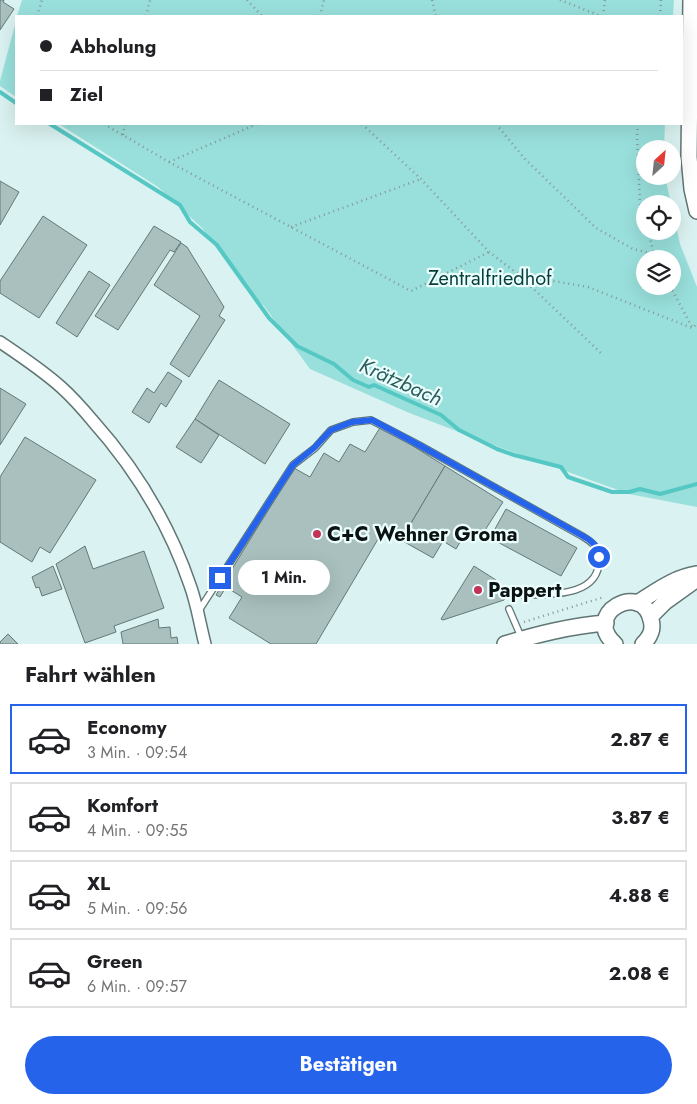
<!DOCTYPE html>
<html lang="de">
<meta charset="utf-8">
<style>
:root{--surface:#fff;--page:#f2f2f2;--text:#202124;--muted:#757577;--line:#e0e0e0;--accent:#2563eb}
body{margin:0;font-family:Jost,sans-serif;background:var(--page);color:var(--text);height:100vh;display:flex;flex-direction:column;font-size:19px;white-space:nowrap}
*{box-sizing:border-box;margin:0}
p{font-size:16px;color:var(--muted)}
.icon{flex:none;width:28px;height:28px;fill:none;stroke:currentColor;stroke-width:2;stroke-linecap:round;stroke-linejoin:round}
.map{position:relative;height:644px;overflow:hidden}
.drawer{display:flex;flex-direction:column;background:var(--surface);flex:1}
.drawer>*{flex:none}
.top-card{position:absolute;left:15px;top:15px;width:668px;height:110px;border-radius:0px;box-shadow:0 5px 20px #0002;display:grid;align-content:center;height:110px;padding:0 25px;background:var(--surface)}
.needle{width:32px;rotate:27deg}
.buttons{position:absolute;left:636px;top:140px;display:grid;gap:10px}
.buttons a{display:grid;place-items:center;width:45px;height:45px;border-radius:50%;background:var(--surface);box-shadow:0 5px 20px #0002;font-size:25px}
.end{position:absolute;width:22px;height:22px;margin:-11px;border:6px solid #2563eb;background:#fff;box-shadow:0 0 0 2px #fff}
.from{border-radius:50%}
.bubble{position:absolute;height:35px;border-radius:18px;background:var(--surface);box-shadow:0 5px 20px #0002;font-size:16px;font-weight:700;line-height:35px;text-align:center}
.top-card b{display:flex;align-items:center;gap:18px;height:48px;font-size:19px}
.top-card b+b{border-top:1px solid var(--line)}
.top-card i{width:12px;height:12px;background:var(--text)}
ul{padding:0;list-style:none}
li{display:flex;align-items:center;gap:15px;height:70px;margin:0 10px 8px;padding:0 15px;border:2px solid var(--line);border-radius:0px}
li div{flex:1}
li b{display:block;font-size:19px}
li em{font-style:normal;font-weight:700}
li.on{border-color:var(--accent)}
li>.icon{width:45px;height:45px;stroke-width:1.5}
h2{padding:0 25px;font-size:22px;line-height:60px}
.action{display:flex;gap:10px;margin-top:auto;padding:10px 25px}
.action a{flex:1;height:58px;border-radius:30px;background:var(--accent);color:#fff;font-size:20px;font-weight:700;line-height:58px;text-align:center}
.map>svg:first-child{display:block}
.green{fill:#99e0dc;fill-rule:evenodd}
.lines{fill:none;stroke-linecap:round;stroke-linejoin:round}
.stream{stroke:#55c8c4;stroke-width:4}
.building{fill:#a9c0bf;stroke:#637978}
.lane-casing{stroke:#607674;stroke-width:8}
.street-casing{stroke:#607674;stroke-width:14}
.secondary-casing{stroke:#607674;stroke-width:18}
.path{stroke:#859796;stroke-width:2.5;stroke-dasharray:1 4;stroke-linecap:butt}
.lane{stroke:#fff;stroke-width:5.5}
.street{stroke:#fff;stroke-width:11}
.secondary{stroke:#fff;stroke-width:15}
.route{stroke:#2563eb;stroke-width:6}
.poi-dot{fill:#c23356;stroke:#ebfefd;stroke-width:2}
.labels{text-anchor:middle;stroke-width:4.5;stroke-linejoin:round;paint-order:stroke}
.park-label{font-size:20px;fill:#063e3c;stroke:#ebfefd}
.poi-label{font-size:20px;font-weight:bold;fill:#0a1312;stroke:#ebfefd;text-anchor:start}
.water-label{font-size:21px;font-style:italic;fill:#2c5e5c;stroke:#ebfefd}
</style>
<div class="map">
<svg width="697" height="644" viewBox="0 0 697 644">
<rect width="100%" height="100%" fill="#daf2f1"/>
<!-- green -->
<g class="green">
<polygon points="22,0 674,0 673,16 17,16"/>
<polygon points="16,21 16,97 0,86 0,81"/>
<path d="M59,124H665L664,149H645V176H665L671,204H645V231H672L673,212L680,244L697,287V507L629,494L482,441L407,412L310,369L264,306L244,287L202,228L158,187ZM645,259H672V286H645Z"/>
</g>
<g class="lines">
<!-- stream -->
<g class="stream">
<polyline points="0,92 16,103"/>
<polyline points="50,124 180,205 190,222 217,245 269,318 297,346 334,364 353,380 369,387 374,385 441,415 459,430 497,449 514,455 561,467 568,477 612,492 629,492 640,489 660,494 697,484"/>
</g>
</g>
<!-- building -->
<g class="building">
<polygon points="0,0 4,0 3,2 14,9 0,30"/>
<polygon points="0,181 19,192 0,225"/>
<polygon points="43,216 87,245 39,318 0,293 0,281"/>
<polygon points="154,226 181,242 174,252 170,250 118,330 95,316"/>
<polygon points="181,243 187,247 224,307 219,316 225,320 189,377 170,364 200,316 154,285"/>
<polygon points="89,271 110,285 77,337 56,323"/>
<polygon points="168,372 182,381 166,407 161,403 149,423 132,412 147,388 154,393"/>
<polygon points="219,380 290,424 265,464 195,419"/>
<polygon points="0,388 26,404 0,445"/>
<polygon points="195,419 219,435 201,463 176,447"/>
<polygon points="381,426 445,466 401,540 384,529 316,644 271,644 229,618 242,597 226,587 220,597 216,595 294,468 310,477 324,453 339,462 350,444 365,452"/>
<polygon points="25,437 96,480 50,553 40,547 32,562 0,542 0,477"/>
<polygon points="445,466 503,502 480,538 467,530 456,549 443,541 433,558 401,540"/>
<polygon points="506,509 577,548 561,576 490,538"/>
<polygon points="85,546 93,569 144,551 164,608 114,626 116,632 85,643 56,564"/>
<polygon points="53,566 62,589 42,596 39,587 36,588 32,577"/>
<polygon points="474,566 496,580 492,587 503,593 505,598 504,600 443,620 441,619"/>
<polygon points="158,619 159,628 170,627 171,638 177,637 178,644 123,644 121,632"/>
<polygon points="8,634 18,644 0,644 0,642"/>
</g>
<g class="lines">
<!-- lane casing -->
<g class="lane-casing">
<g id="lane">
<polyline points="509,609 522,639"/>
<path d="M198,612L293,465L315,448L331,430L353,422L371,420L419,445L582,536C592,542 599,547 599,560C599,598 548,594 522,595"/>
</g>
</g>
<!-- street casing -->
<g class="street-casing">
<path id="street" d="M0,342C21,356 42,370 61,387C72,397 82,408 92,420C135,468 169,524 190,585C197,604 200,625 205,644"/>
</g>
<!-- secondary casing -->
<g class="secondary-casing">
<g id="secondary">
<polyline points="691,0 689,157 692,189 697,211"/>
<path d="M637,603C657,591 673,578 697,574"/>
<polyline points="651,616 665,602 697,579"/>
<path d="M505,644C539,634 570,626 606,623"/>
<path d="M615,644C581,614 642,580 651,620C654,630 650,637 643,644"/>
</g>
</g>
<!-- path -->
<g class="path">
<polyline points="247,0 262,16"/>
<polyline points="432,0 436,16"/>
<polyline points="560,0 601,16"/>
<polyline points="37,16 42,0"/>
<polyline points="146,16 150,0"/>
<polyline points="320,16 324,0"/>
<polyline points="603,16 605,0"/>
<polyline points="660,16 661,0"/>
<polyline points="104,124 169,162 411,291 489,252"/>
<polyline points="362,124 421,179 489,252 518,274 603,355"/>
<polyline points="496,124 524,158 596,228 633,249 654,254"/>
<polyline points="638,124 637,136 640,203 645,222"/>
<polyline points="123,135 125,124"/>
<polyline points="169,162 257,124"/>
<polyline points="291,227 421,179"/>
<polyline points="648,231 654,254 656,259"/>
<polyline points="519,275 588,287 692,328 697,324"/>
<polyline points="670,286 692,327"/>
<polyline points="524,622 604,597"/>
</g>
<!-- lane -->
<use href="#lane" class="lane"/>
<!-- street -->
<use href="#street" class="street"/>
<!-- secondary -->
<use href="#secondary" class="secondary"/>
</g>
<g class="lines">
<!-- route -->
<path class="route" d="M220,578L293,465L314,448L331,430L352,422L372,420L419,445L588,539C595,544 598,548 599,557"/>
</g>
<!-- markers -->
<g class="poi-dot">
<circle cx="317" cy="534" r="5"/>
<circle cx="478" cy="590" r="5"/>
</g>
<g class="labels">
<!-- park labels -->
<g class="park-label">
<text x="490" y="285">Zentralfriedhof</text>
</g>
<!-- poi labels -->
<g class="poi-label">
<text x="327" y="541">C+C Wehner Groma</text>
<text x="488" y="597">Pappert</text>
</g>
<!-- water labels -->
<g class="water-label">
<text transform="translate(401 382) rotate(24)" y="7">Krätzbach</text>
</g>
</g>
</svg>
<div class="buttons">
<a><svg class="needle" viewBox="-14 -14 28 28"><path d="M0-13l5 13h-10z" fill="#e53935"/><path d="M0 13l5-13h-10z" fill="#757577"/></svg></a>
<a><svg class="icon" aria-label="locate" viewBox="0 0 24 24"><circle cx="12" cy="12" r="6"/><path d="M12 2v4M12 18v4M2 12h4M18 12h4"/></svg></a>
<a><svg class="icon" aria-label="layers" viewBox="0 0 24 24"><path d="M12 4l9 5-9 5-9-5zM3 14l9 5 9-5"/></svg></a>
</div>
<i class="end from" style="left:599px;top:557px"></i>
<i class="end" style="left:220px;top:578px"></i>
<div class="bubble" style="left:238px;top:560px;width:92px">1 Min.</div>
<div class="top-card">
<b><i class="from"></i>Abholung</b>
<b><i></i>Ziel</b>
</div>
</div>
<section class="drawer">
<h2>Fahrt wählen</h2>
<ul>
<li class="on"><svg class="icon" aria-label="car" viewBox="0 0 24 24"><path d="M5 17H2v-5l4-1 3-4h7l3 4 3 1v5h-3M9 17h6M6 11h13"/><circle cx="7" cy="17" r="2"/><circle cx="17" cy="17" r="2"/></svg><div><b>Economy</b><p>3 Min. · 09:54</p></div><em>2.87 €</em></li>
<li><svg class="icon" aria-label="car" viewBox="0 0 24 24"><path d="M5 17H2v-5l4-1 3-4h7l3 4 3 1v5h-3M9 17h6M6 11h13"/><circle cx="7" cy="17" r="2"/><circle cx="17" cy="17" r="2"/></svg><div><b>Komfort</b><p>4 Min. · 09:55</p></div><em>3.87 €</em></li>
<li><svg class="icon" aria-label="car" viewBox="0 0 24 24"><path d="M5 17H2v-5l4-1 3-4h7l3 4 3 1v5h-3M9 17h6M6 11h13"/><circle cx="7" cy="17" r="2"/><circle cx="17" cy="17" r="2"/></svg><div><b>XL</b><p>5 Min. · 09:56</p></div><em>4.88 €</em></li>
<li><svg class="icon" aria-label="car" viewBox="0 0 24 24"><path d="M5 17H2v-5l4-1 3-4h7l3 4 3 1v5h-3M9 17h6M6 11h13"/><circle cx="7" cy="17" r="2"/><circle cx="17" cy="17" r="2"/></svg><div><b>Green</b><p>6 Min. · 09:57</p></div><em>2.08 €</em></li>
</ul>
<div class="action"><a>Bestätigen</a></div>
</section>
